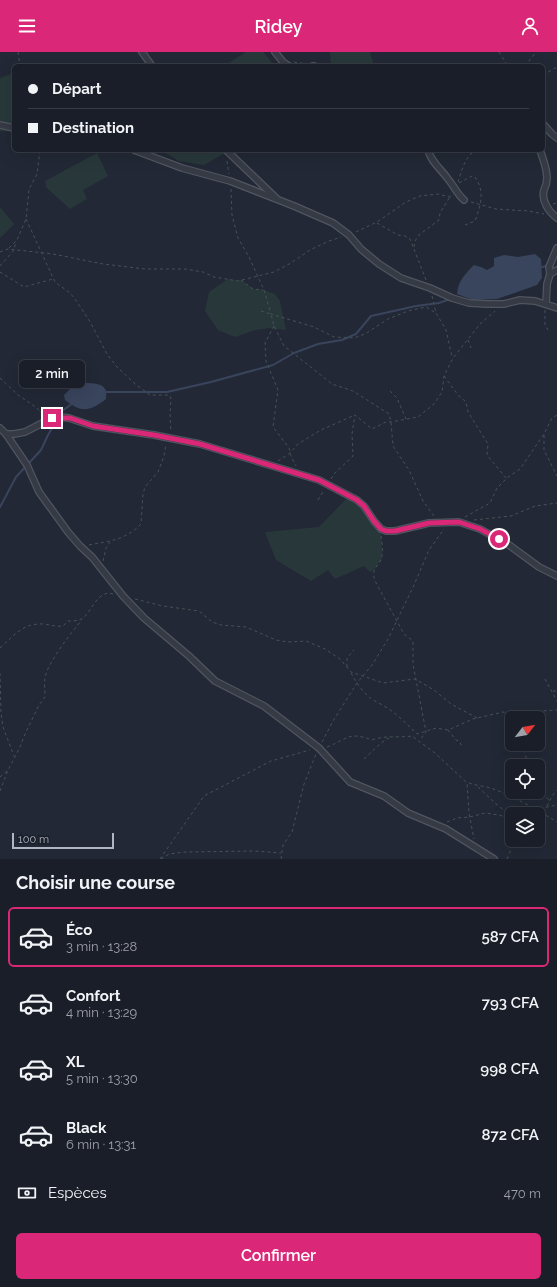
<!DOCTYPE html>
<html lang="fr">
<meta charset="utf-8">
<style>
:root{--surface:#1a1e28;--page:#272b34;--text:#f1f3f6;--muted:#9fa2a8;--line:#383c45;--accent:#db2777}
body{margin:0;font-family:Raleway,sans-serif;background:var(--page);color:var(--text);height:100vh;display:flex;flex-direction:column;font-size:15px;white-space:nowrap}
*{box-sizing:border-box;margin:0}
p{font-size:13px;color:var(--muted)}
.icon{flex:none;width:22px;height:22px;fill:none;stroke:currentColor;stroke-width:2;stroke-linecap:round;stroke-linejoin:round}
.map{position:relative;height:807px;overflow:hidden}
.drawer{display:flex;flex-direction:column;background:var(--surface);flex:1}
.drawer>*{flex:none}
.banner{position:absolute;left:12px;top:12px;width:533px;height:88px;border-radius:6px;box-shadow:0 4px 16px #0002,0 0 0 1px var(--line);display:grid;align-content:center;height:88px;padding:0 16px;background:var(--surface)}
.needle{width:26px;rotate:59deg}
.buttons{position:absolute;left:505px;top:659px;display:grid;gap:8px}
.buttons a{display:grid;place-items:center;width:40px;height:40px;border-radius:6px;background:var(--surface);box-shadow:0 4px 16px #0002,0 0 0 1px var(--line);font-size:20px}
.scale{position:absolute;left:12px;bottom:10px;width:102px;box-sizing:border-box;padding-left:4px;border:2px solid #b0b5c2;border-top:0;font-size:11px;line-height:14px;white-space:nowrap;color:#b0b5c2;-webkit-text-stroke:3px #1b1f2a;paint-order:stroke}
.end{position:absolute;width:18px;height:18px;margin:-9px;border:5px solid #db2777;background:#fff;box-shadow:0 0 0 2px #fff}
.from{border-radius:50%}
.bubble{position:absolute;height:28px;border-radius:6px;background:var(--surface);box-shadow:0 4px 16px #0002,0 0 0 1px var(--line);font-size:13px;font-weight:600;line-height:28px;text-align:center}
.banner b{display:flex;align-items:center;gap:14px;height:38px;font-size:15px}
.banner b+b{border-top:1px solid var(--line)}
.banner i{width:10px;height:10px;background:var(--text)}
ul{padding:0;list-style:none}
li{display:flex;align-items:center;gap:12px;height:60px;margin:0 8px 6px;padding:0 8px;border:2px solid transparent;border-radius:6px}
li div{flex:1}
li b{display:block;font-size:15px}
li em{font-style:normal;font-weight:600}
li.active{border-color:var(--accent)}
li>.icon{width:36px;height:36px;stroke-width:1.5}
h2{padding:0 16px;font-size:18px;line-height:48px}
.pay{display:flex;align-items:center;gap:10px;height:44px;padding:0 16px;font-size:15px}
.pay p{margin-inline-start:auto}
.primary-button{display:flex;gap:8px;margin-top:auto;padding:8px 16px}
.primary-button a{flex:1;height:46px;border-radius:6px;background:var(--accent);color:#fff;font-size:16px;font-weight:600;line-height:46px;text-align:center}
header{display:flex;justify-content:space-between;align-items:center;height:52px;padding:0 16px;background:var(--accent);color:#fff;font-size:18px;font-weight:600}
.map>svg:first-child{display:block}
.green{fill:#28383a}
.water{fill:#39445d}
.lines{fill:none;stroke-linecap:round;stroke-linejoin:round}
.stream{stroke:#39445d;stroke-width:2}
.street-casing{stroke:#505560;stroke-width:8}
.path{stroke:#455357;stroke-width:1;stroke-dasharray:3 3;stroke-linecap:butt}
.street{stroke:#353a45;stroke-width:5.5}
.route{stroke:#db2777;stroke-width:5}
</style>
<header><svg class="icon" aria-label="menu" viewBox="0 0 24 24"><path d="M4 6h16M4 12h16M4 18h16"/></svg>Ridey<svg class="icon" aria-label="person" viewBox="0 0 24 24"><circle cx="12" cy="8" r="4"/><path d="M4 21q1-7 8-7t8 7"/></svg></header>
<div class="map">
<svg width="557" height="807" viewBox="0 0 557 807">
<rect width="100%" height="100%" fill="#222835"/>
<!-- green -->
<g class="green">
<polygon points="246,0 263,0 275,14 224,14"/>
<polygon points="330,0 370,0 374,14 331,14"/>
<polygon points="14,21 14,79 0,79 0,26"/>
<polygon points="160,98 230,98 204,113 179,109"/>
<polygon points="97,101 108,124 83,138 87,147 70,157 46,135 45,129"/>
<polygon points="0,155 14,172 0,186"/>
<polygon points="228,227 238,229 241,228 253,237 264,238 275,242 280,249 286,278 269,276 255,278 235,285 218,278 205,259 209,240"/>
<polygon points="348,445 359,451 381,477 382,506 374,518 370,520 364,514 335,527 328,518 311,529 276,508 265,480 319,475"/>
</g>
<!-- water -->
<g class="water">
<path d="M535,202L541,207L542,226L537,233L497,247L473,248L457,242C458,229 465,222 474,213L481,215L487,218L494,214V206L504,203L518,205Z"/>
<path d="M80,331C86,331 102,330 105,337C107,339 106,344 106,347C89,360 82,361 65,348L64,343L73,334Z"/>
</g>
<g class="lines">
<!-- stream -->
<g class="stream">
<polyline points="539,216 549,213"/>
<polyline points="105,340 167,340 211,330 273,313 294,301 318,292 342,288 356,282 371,264 416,254 439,251 450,247"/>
<polyline points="0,455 16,425 41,398 48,383 62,359 73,351"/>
</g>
<!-- street casing -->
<g class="street-casing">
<g id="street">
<polyline points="142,0 152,14"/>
<polyline points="275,0 283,10 289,14"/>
<polyline points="313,14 314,14"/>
<polyline points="543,72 552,82 557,86"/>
<polyline points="0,73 14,76"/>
<polyline points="134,98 182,116 230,129 294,154 333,171 349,183 361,197 379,212 401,226 430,236 452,246 469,251 486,252 504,252 520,248 535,249 557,256"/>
<polyline points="226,98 276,146"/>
<path d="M428,98C431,110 441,117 448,127C454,134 457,142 464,148"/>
<path d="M540,98C543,107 547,116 547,126C547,131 546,134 544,138C541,149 549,160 557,166"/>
<polyline points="550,222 549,215 557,196"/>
<polyline points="546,252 547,232 550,222 557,218"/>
<polyline points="0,376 6,382 27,413 39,440 68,480 80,494 92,505 123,544 144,566 189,604 215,629 264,654 319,696 350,730 384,744 408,761 446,777 494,807"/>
<polyline points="6,382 14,382 25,380 52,366 61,365 69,366 93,374 154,383 200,392 319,428 357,448 364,454 374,469 381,477 386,479 395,479 429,471 459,470 480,477 509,493 539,515 557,524"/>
</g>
</g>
<!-- path -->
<g class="path">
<polyline points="18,0 20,14"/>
<polyline points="499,0 508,14"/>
<polyline points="294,10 307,12"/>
<polyline points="525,14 536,0"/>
<polyline points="543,23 557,15"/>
<polyline points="227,109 229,122"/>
<path d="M458,130C462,118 465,103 477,98"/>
<path d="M459,131L472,124L475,125C485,139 481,153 475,169L465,173"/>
<polyline points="231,137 232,163 238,186 249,205 264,238 271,262 314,275 334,285 354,286 365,282 388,267 408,259 426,255 436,261"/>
<polyline points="471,150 496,157 528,159 544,162"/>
<polyline points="553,152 557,151"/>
<polyline points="26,167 55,230 70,241 75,247 89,268 107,302 116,314 134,331 150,343 169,343 171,346 170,364 171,380"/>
<polyline points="377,171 398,183 405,184 410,187 426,228"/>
<polyline points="356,180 377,170 406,150 420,144 438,142 454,146"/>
<polyline points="414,195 415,189 419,183 439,168 440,161 451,143"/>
<polyline points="9,196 17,188 26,167 29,137 37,122 40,98"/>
<polyline points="0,200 8,197 53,202 103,212 145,217 185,217 203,220 214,225 238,229 274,220 291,211 310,198 329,189 341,185"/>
<polyline points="0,214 14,198 16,189"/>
<polyline points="0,220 24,235 53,227"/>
<polyline points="241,228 253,237 263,238"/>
<polyline points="432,244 436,261 446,278 452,305"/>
<polyline points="545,258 545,273 548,278"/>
<polyline points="261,259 271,262 274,274 284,294 293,301 332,332 353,339 389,362 391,370 393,394 409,418 423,449 434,464"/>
<polyline points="274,274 265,291 266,309 278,338 273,375 289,396 291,404 296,414"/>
<polyline points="468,288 471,296"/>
<polyline points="444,324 458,343 466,350 468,360 488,392 487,403 506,426"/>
<polyline points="0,326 18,343 37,356 43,363"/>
<polyline points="390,339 397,346 406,367"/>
<polyline points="544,383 544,398 557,424"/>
<polyline points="278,409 290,401 298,392 321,378 355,363"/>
<polyline points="331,427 334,422 353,404 352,382 355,363 372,377 386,370 391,370 418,365 434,352 442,340 444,324 453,306 480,272 495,259"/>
<polyline points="318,448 324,438"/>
<polyline points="465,465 490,451 497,436 507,426 520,417 544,382 552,366 557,363"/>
<polyline points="474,468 511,464 535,454 557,451"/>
<path d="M381,484C382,490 383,498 382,504C380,515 370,515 375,529L404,582L413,589V612L426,680L420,688"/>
<path d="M89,493C109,489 126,488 141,472L143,442L145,435L158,420L164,404L166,392"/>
<polyline points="103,509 106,496 110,490"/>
<polyline points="135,547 163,554 199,559 212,570 221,573 246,575 276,588 288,590 306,589 325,597 340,607 351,620 383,631 415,627 434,638 451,652 477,666"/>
<path d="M0,596C15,583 22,571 44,572C51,573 57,575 63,574L68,569C73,569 79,569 83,566C92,559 98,537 113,542"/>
<polyline points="347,615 347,606 354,598"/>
<polyline points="0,621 1,661 3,675 14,704"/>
<path d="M351,621C356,630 362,639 370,646C376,650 383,653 389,657C400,665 408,673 417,682L436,676L448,678L473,667L503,660L508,661L557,658"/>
<polyline points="545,627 557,649"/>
<polyline points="553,639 557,639"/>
<polyline points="508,661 513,666"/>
<polyline points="448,678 456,688 459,689 462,694"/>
<polyline points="322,690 333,669 357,631 372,613 388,587 414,533 429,498 444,477"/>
<polyline points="522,692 527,708 528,714"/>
<path d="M327,695C348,687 348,679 372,688C385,683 398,686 412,684L435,701L467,731L469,761L474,787"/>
<path d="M364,707C373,699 380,690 391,685"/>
<polyline points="0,725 8,718"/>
<path d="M469,731C477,734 487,734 496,738C517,746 537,758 557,770"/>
<polyline points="478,735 495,751 512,765"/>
<polyline points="538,737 549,748"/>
<path d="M0,739L8,718L19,697L26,680L39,653L45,645C45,639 44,632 45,626C46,613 73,578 82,568"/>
<polyline points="547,754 552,744 557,738"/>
<polyline points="529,762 547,755 557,753"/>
<polyline points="447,770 457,766 470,765 485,761 499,763 512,767"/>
<polyline points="160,807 204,744 271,709 310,698"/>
<polyline points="161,807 169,802 185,800 254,799 281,801"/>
<polyline points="281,807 283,793 292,780 304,732 316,702"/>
<polyline points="507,807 512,795 512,779"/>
</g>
<!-- street -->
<use href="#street" class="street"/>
</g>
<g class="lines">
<!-- route -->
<polyline class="route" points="52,366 70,366 93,374 154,383 200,392 319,428 357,448 364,454 374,469 381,477 386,479 395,479 429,471 459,470 480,477 499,487"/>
</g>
</svg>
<div class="buttons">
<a><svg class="needle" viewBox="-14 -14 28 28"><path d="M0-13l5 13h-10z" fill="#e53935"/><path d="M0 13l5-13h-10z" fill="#9fa2a8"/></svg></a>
<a><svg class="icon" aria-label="locate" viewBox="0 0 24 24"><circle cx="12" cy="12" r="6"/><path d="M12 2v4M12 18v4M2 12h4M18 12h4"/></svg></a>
<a><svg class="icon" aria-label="layers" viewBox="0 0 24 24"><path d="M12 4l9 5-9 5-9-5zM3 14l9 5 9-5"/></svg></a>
</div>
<div class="scale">100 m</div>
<i class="end from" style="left:499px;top:487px"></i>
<i class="end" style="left:52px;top:366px"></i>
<div class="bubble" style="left:19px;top:308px;width:66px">2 min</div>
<div class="banner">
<b><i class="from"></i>Départ</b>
<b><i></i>Destination</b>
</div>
</div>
<section class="drawer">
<h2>Choisir une course</h2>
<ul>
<li class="active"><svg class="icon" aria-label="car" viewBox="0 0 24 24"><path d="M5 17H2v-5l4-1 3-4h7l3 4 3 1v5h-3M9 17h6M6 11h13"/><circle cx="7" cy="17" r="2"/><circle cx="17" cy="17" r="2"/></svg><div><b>Éco</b><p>3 min · 13:28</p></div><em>587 CFA</em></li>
<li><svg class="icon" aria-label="car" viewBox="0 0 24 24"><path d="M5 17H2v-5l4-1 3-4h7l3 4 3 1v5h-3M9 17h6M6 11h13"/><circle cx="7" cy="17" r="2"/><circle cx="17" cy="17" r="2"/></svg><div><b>Confort</b><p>4 min · 13:29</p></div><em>793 CFA</em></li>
<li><svg class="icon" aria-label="car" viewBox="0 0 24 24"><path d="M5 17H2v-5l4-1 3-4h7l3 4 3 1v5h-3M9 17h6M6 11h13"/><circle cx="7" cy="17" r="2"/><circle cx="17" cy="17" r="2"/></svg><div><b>XL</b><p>5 min · 13:30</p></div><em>998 CFA</em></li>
<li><svg class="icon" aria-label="car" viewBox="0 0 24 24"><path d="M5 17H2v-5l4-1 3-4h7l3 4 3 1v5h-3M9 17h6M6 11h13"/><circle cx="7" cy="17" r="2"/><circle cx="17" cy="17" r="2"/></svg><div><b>Black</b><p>6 min · 13:31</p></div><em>872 CFA</em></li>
</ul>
<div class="pay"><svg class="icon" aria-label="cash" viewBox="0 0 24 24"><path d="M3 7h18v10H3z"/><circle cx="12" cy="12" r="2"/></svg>Espèces<p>470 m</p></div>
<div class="primary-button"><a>Confirmer</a></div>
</section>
